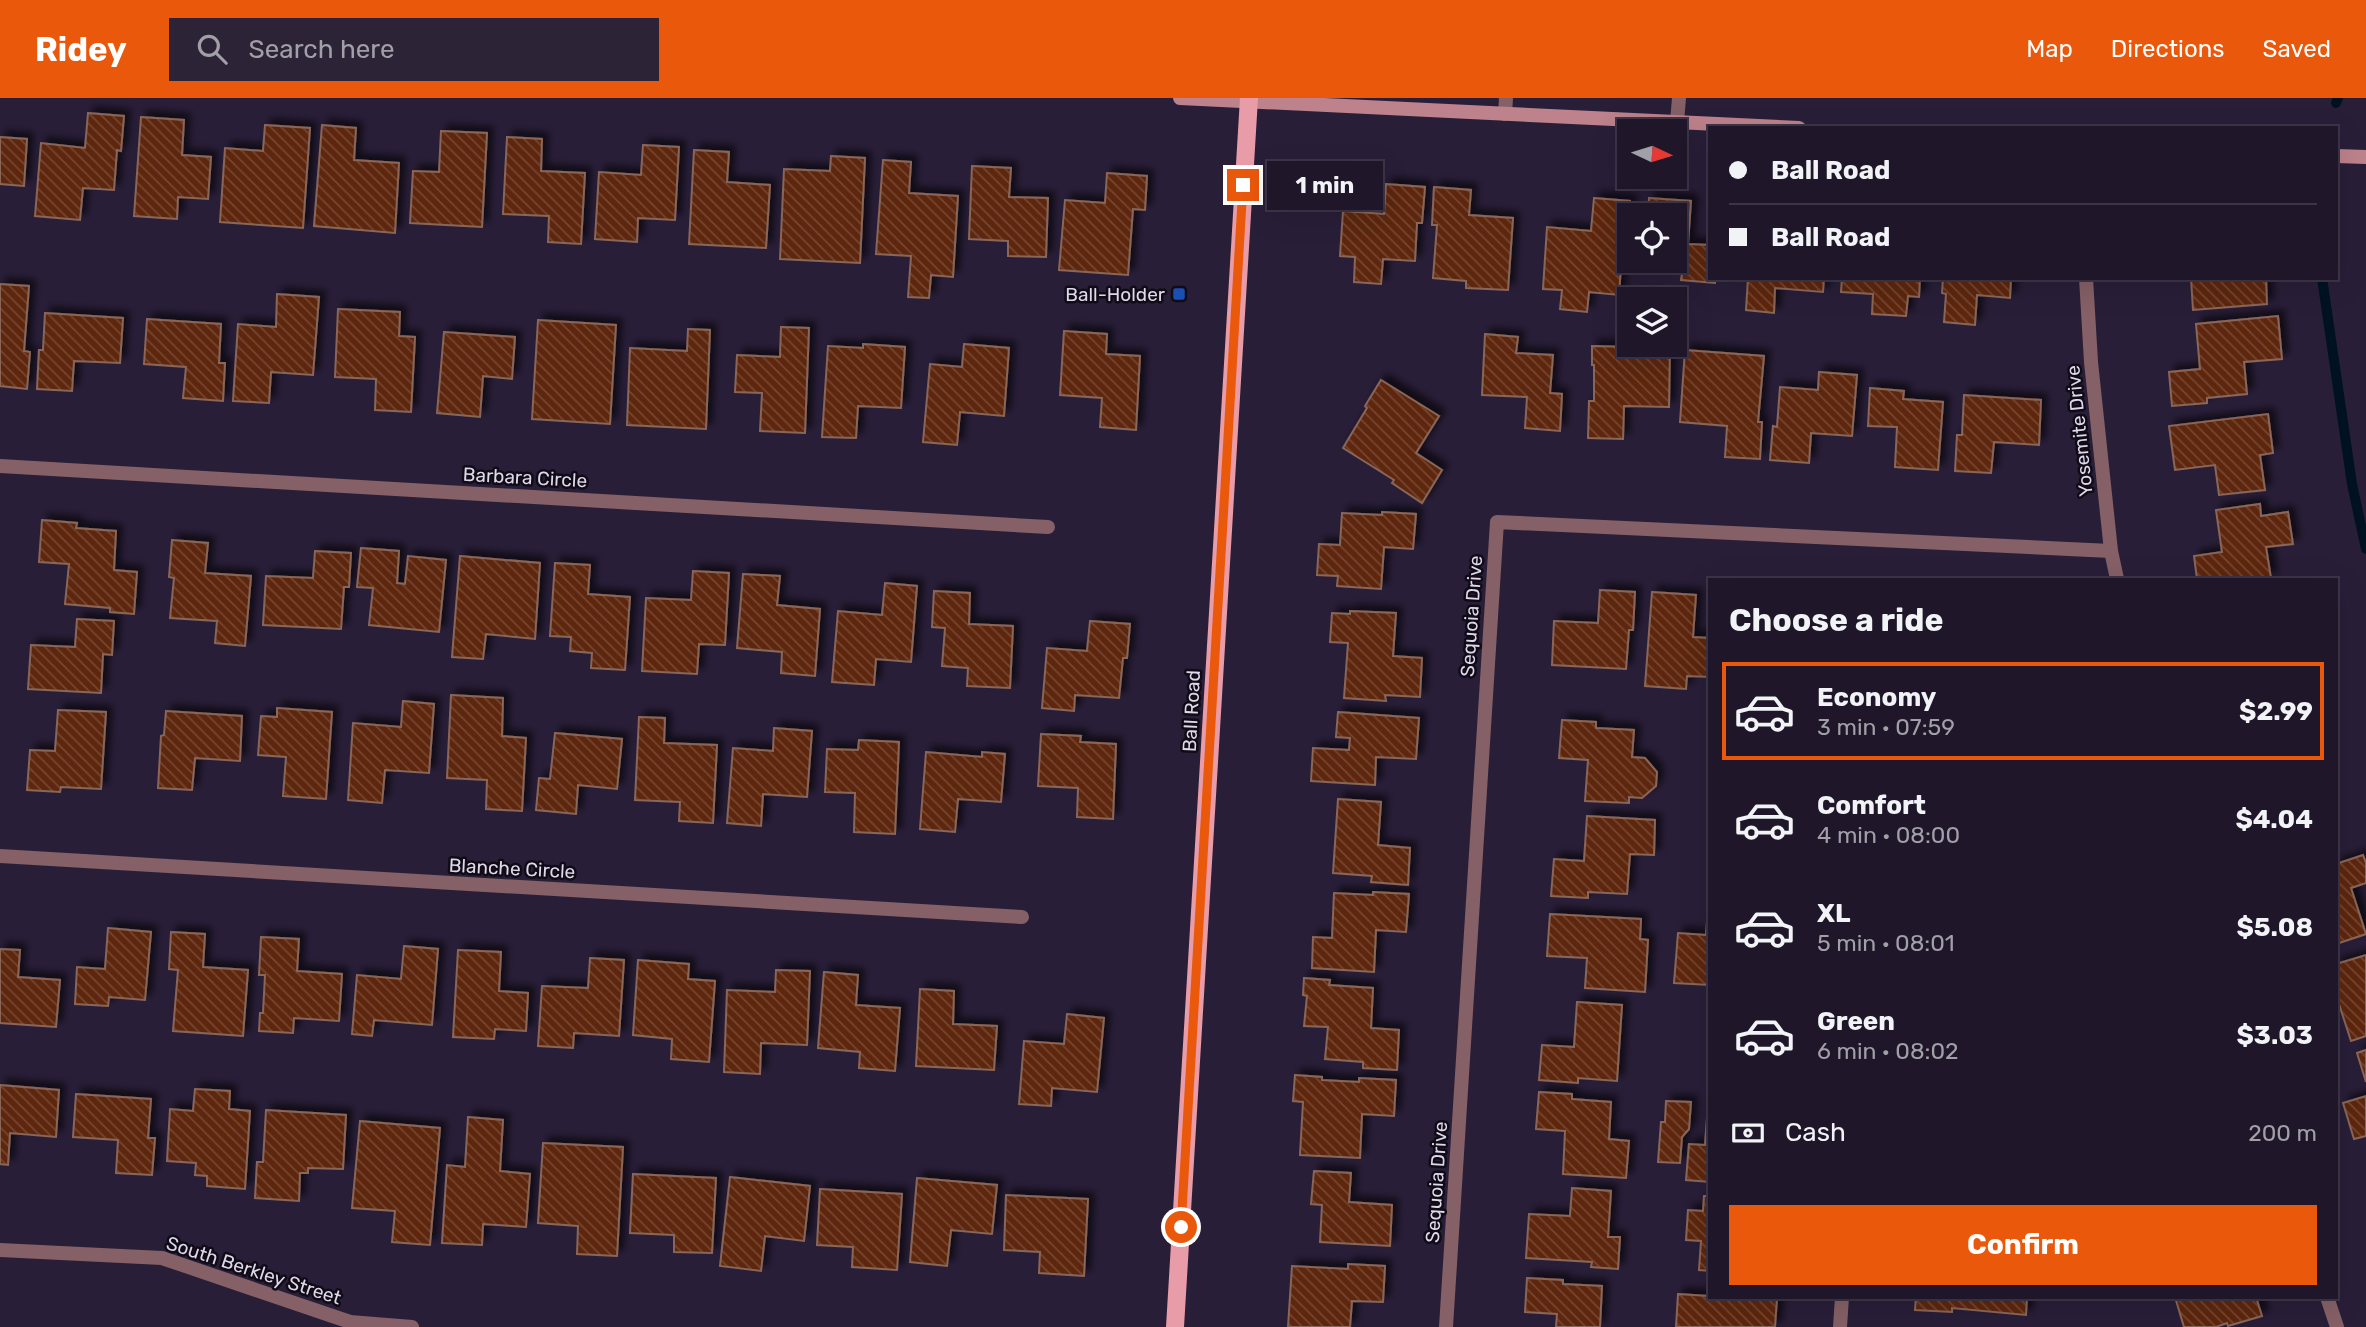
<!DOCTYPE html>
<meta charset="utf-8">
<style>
:root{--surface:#1f162a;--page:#2c2336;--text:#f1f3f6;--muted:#a19fa8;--line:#3c3547;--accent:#ea580c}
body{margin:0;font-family:Rubik,sans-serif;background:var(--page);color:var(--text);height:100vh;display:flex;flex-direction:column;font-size:26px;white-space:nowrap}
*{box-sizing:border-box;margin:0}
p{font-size:23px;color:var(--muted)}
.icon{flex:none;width:38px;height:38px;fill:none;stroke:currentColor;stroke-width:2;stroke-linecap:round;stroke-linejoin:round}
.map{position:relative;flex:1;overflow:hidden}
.details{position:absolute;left:1708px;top:480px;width:630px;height:721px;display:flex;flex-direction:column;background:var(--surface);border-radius:0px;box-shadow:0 7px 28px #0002,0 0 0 2px var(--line)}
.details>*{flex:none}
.banner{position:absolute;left:1708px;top:28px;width:630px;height:154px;border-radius:0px;box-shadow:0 7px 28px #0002,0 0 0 2px var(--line);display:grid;align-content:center;height:154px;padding:0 21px;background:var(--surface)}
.needle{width:46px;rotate:94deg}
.controls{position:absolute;left:1617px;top:21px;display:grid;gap:14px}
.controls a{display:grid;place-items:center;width:70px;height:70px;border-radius:0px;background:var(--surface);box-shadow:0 7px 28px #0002,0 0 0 2px var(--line);font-size:35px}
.end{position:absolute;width:32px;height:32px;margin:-16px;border:9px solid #ea580c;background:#fff;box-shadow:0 0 0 4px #fff}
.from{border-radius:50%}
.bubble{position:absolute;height:49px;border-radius:0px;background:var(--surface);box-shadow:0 7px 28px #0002,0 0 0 2px var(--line);font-size:23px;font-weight:700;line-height:49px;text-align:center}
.banner b{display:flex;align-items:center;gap:24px;height:66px;font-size:26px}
.banner b+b{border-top:2px solid var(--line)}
.banner i{width:18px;height:18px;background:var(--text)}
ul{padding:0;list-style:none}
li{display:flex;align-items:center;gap:21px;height:98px;margin:0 14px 10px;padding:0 7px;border:4px solid transparent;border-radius:0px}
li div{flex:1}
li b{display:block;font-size:26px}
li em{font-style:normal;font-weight:700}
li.on{border-color:var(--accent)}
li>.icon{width:63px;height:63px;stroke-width:1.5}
h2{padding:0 21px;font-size:32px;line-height:84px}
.pay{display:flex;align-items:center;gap:18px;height:77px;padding:0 21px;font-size:26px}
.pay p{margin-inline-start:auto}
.action{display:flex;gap:14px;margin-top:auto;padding:14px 21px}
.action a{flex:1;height:80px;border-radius:0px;background:var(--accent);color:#fff;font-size:28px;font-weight:700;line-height:80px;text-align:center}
header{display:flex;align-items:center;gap:42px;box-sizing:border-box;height:98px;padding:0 35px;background:var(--accent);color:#fff}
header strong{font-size:33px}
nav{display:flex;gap:38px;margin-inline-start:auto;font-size:24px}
.search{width:490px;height:63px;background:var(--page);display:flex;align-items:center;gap:18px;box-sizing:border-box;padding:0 24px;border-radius:0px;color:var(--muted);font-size:26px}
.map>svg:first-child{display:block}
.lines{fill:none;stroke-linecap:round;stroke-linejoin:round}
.stream{stroke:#001221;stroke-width:10}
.building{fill:url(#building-back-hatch);stroke:#896658;stroke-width:2;filter:url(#shadow)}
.lane{stroke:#856066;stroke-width:14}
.street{stroke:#856066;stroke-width:14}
.secondary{stroke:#bd828b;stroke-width:14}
.primary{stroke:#e89ca8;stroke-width:18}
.route{stroke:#ea580c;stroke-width:9}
.transit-dot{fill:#1a4fb4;stroke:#100b16;stroke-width:2.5}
.labels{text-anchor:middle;stroke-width:5;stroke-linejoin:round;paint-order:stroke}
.poi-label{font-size:19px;fill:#ded8ea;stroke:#100b16;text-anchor:end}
.street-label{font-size:19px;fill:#ded8ea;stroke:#100b16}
</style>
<header>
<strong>Ridey</strong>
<div class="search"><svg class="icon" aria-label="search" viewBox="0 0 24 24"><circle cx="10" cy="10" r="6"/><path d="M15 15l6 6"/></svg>Search here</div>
<nav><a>Map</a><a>Directions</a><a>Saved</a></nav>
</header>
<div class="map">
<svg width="2366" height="1229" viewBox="0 0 2366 1229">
<defs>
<pattern id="building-back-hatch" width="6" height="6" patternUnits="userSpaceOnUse" patternTransform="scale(1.75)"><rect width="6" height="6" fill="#5d270e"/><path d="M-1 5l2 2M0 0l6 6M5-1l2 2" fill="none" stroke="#744631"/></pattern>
<filter id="shadow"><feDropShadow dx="6" dy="-6" stdDeviation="3.5" flood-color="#0009"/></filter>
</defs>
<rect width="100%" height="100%" fill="#291e38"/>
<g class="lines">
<!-- stream -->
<g class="stream">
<polyline points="2336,5 2338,0"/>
<polyline points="2322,180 2352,386 2366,451"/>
</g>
</g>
<!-- building -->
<g class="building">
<polygon points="88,15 124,18 121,53 117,52 114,92 83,90 80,122 35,118 41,45 85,50"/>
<polygon points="141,19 184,22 182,57 211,59 208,101 178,99 177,121 134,118"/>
<polygon points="265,27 310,30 303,130 220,124 225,50 263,53"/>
<polygon points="322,27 356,30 354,62 399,65 395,135 314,128"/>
<polygon points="441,33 487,35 482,129 410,125 413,73 439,74"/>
<polygon points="0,39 27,41 24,88 0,86"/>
<polygon points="507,39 542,41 541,73 585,75 581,146 548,144 549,118 503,116"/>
<polygon points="643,47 679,49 675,122 638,120 637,144 595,141 599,74 641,77"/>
<polygon points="694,52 729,54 727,84 770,87 766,150 689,146"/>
<polygon points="831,58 865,60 860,165 780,161 784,71 830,73"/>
<polygon points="883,62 911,64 909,95 958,98 953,179 931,177 929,200 908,199 911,158 876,156"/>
<polygon points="972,68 1011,70 1009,99 1048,100 1046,159 1008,158 1008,143 969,141"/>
<polygon points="1107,75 1147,78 1145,112 1133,111 1128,177 1059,172 1065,102 1105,105"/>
<polygon points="1386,86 1425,89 1422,125 1417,125 1415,163 1383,161 1381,186 1354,184 1355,159 1340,158 1343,113 1384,116"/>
<polygon points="1434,89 1471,92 1469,117 1513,120 1508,192 1466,190 1466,183 1433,180 1437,127 1432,127"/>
<polygon points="1594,100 1630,103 1627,139 1623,139 1619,197 1589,194 1587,214 1560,211 1562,192 1543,191 1547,129 1591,133"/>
<polygon points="1649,100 1691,103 1688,146 1710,147 1710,180 1715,180 1715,185 1681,182 1682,176 1644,173 1645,163 1675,163 1675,117 1648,117"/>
<polygon points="1748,180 1824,180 1823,194 1775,190 1774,215 1746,212"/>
<polygon points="1842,180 1920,180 1919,199 1908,198 1906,218 1872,216 1873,196 1841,194"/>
<polygon points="1943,180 2011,180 2010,200 1977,197 1975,227 1944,224 1946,196 1942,195"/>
<polygon points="2191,180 2266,180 2267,206 2193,212"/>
<polygon points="0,186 29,188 24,253 30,254 27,291 0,288"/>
<polygon points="277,196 319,199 313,277 271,274 269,305 233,303 238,226 276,229"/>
<polygon points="338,211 400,214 399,238 415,239 411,314 375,312 376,281 335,279"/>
<polygon points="45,215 123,220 120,265 74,263 72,293 37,291 39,252 43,252"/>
<polygon points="2278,218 2282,261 2244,264 2247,296 2207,300 2207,305 2172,308 2169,274 2200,271 2196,226"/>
<polygon points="147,221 221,226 219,265 225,265 223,303 183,300 186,269 144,266"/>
<polygon points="538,222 616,227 610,326 532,321"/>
<polygon points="781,229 809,230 805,335 760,333 762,295 735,294 737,257 780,259"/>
<polygon points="688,231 710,232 706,331 627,327 630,250 687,253"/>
<polygon points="1064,233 1107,236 1106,256 1140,258 1136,332 1100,329 1102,300 1060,297"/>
<polygon points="444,234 515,239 512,281 483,278 480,319 437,315"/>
<polygon points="1485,236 1518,239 1516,255 1553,257 1550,295 1562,296 1560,333 1525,330 1527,299 1482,297"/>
<polygon points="863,246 905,249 901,310 858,308 856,340 822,339 828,248 863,250"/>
<polygon points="964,246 1009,250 1004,318 960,314 957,347 923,344 930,266 962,269"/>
<polygon points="1592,248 1670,250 1669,309 1624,308 1623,341 1588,340 1589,303 1594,303 1594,267 1592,267"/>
<polygon points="1685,252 1764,258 1758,324 1762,324 1760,361 1725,359 1727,328 1680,324"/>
<polygon points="1819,274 1857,277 1852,338 1811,335 1809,365 1770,362 1773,328 1777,329 1780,289 1818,292"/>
<polygon points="1381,282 1439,318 1416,355 1442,372 1422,405 1392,385 1394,382 1343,350 1367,310 1365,308"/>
<polygon points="1870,290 1904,293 1903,301 1943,304 1938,372 1895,369 1897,329 1868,328"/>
<polygon points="1964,297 2041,302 2039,347 1994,344 1991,375 1955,373 1957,337 1962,337"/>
<polygon points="2268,316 2273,355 2260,357 2265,392 2219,397 2215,367 2175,372 2169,328"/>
<polygon points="2260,406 2261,418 2288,414 2293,446 2266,449 2271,480 2197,481 2194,458 2222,454 2216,412"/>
<polygon points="1382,414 1416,416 1413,451 1384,449 1381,491 1337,488 1338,478 1317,477 1319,446 1340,447 1342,415 1382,417"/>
<polygon points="42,422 77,425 76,430 116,433 114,472 137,474 134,516 110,514 110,510 65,506 69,466 39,464"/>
<polygon points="172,442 208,445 205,475 251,478 245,548 215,545 217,523 170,520 174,480 169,479"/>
<polygon points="361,450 399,453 397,485 405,486 408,458 446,462 439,534 369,527 373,490 357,489"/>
<polygon points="315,453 351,455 349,489 344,489 341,531 263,527 266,478 313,480"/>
<polygon points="460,458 540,465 535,541 486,536 483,561 452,559"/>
<polygon points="555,465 590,467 588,496 630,499 625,572 591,570 592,555 570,553 571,539 550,538"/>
<polygon points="693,473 729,475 725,547 699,546 697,576 642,573 646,500 691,502"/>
<polygon points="743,476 780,478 777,507 820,511 815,578 781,575 782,554 737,550"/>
<polygon points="885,485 917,488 911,564 876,561 874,587 832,584 838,513 882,517"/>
<polygon points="1600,492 1635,494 1633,532 1629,532 1626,571 1552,567 1554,523 1598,525"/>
<polygon points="934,493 970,495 969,526 1013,528 1010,590 967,588 968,570 942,568 945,530 932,529"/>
<polygon points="1652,494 1696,497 1693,539 1710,540 1710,579 1687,578 1686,591 1645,588"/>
<polygon points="1350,513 1396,515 1393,558 1422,560 1420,599 1385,597 1386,603 1344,600 1348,545 1330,544 1332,515 1350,516"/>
<polygon points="77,521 114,523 112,557 103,556 101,595 28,591 31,547 75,549"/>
<polygon points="1090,523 1130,526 1127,560 1123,560 1119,600 1075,597 1074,613 1042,610 1047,550 1087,553"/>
<polygon points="451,597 503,600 502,638 526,640 522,713 486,711 487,682 447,680"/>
<polygon points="403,603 434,606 429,675 385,672 382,705 348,702 353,625 401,629"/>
<polygon points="277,610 332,614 326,701 283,698 286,659 258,657 261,618 277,619"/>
<polygon points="58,612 106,614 101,691 61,689 60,694 27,692 30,652 55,653"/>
<polygon points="166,613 242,618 240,663 195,660 192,692 158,690 161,638 164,637"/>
<polygon points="1338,614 1419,620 1416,661 1376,659 1375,687 1311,683 1313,650 1349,652 1350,640 1336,639"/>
<polygon points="639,619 665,620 664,645 717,647 713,725 679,723 680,704 635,702"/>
<polygon points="1562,622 1596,624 1596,630 1634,632 1632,659 1645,660 1657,674 1656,688 1642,700 1629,699 1629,705 1585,703 1588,662 1559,660"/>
<polygon points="774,630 812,633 807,699 763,696 761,728 727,725 733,650 773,653"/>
<polygon points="555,635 622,641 617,691 578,687 576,716 536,712 539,680 550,681"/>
<polygon points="1041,636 1081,638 1080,644 1116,646 1113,721 1077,719 1078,690 1038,688"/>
<polygon points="859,642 899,644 895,736 854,734 855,695 825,694 827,651 858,652"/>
<polygon points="926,654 982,659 982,654 1005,656 1001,704 958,701 955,734 920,731"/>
<polygon points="1338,701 1381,704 1378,747 1410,750 1408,787 1371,784 1372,778 1333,775"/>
<polygon points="1587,718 1655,722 1654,757 1630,756 1627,796 1588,794 1588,800 1551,798 1554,761 1584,763"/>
<polygon points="2363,757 2366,765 2366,785 2351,790 2366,836 2336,846 2336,766"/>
<polygon points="1373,794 1409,796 1406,834 1376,832 1374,874 1312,870 1313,839 1332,840 1334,795 1373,797"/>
<polygon points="1708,810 1710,887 1674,885 1678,835 1706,837"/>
<polygon points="1550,816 1641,821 1640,841 1648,842 1645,894 1585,890 1587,860 1547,858"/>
<polygon points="108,830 151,834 145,902 109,899 108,908 75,906 77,869 105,871"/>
<polygon points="171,834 205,836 203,869 248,872 243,938 173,933 178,872 169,871"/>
<polygon points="261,839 299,841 297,873 342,876 339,923 294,920 293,935 259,933 260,915 263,915 265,877 259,877"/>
<polygon points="404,848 438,851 432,927 374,922 372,938 352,936 357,877 401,881"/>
<polygon points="0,851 20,852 18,879 60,882 56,929 0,925"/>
<polygon points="458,852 501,854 499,893 528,895 526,933 495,931 494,941 453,939"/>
<polygon points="2366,857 2366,938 2351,943 2338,903 2336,903 2336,866"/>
<polygon points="590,860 624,862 619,938 574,935 573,950 538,948 542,888 588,890"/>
<polygon points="638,862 689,866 688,881 715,883 709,964 671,961 672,941 633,937"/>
<polygon points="776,872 810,873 807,947 761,945 760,976 724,974 727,892 775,894"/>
<polygon points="824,874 858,877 856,907 900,910 895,973 859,970 860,954 818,950"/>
<polygon points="1304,880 1330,882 1329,887 1373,890 1371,930 1399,932 1397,972 1363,970 1363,964 1325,961 1328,929 1304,928 1307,898 1303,897"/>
<polygon points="920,891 954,893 953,926 997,928 994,972 916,968"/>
<polygon points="1577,904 1622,907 1617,983 1578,980 1578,985 1539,982 1542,947 1574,949"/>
<polygon points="1067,916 1104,920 1097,994 1052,990 1051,1008 1019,1006 1024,943 1064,946"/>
<polygon points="2366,952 2366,984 2357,955"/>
<polygon points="1295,977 1322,979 1322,982 1359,984 1359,980 1396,982 1394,1018 1362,1016 1360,1060 1300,1057 1303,1004 1293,1003"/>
<polygon points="0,987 59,992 56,1039 10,1035 8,1067 0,1066"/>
<polygon points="195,991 230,993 229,1011 250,1013 245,1091 207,1088 207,1078 195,1077 196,1065 167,1063 170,1011 193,1013"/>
<polygon points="1539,994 1572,996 1572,1001 1611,1004 1609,1041 1629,1043 1626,1080 1563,1076 1565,1033 1536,1031"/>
<polygon points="76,996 151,1001 148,1040 155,1040 152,1077 116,1075 118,1042 73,1039"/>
<polygon points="2366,998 2366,1038 2354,1041 2343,1005"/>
<polygon points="1666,1003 1691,1004 1689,1031 1682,1039 1680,1065 1658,1064 1661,1024 1665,1024"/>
<polygon points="1708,1006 1710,1006 1710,1084 1686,1082 1689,1046 1705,1047"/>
<polygon points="266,1012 346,1017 343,1071 308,1070 308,1075 300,1075 299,1103 255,1100 257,1064 263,1064"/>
<polygon points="468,1019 503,1022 500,1073 530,1076 526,1129 483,1126 482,1147 442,1145 447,1067 465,1069"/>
<polygon points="360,1023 440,1030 430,1147 392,1144 395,1113 352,1110"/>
<polygon points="543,1045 623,1049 617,1158 577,1156 578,1128 538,1125"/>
<polygon points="1314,1073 1351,1075 1349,1104 1392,1107 1390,1148 1320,1144 1322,1107 1311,1106"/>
<polygon points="633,1076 716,1080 712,1155 674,1154 674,1137 630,1135"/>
<polygon points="730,1079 810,1088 804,1143 765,1138 761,1173 720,1168"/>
<polygon points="917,1080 997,1087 992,1136 951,1132 947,1168 910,1164"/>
<polygon points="1572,1090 1611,1093 1608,1139 1620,1139 1618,1171 1591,1169 1592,1164 1526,1160 1529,1116 1570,1118"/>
<polygon points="820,1091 902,1096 897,1172 852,1169 853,1149 817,1147"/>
<polygon points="1006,1097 1088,1101 1084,1178 1039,1175 1040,1154 1004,1152"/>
<polygon points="1704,1098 1710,1098 1710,1173 1699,1172 1701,1143 1686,1142 1688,1112 1703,1113"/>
<polygon points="1348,1166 1385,1168 1383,1204 1352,1203 1350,1229 1288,1229 1292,1168 1348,1171"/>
<polygon points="1527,1180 1563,1182 1563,1186 1602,1188 1600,1229 1556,1229 1557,1216 1525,1214"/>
<polygon points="1678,1196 1770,1202 1770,1199 1777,1200 1775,1229 1676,1229"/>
<polygon points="1916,1199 2027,1199 2026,1217 1952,1210 1952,1214 1915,1212"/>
<polygon points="2175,1199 2256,1199 2262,1218 2228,1228 2227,1225 2216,1229 2184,1229"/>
</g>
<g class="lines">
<!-- lane -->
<polyline class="lane" points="1505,16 1506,0"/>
<!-- street -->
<g class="street">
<polyline points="1677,24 1679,0"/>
<polyline points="2086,180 2091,264 2111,453 2117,481"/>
<polyline points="0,368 1048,429"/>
<polyline points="0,758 1022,819"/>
<polyline points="0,1152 162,1160 350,1224 412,1229"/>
<polyline points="2327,1199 2337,1229"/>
<polyline points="1446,1229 1497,424 2111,453"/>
<polyline points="1840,1229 1842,1199"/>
</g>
<!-- secondary -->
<g class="secondary">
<polyline points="1180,0 1799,30"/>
<polyline points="2336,58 2366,59"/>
</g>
<!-- primary -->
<polyline class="primary" points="1175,1229 1249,0"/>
</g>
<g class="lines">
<!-- route -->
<polyline class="route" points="1181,1129 1243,87"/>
</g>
<!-- markers -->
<rect class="transit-dot" x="1172" y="189" width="14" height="14" rx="3.5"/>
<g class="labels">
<!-- poi labels -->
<g class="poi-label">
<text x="1165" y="203">Ball-Holder</text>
</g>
<!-- street labels -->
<g class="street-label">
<text transform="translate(2079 333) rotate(-96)" y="7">Yosemite Drive</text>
<text transform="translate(525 379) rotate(3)" y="7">Barbara Circle</text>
<text transform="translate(1471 518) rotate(-86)" y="7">Sequoia Drive</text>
<text transform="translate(1191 613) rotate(-87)" y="7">Ball Road</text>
<text transform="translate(512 770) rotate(3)" y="7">Blanche Circle</text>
<text transform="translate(1436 1084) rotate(-86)" y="7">Sequoia Drive</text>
<text transform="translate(254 1172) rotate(18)" y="7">South Berkley Street</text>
</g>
</g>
</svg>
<div class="controls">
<a><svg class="needle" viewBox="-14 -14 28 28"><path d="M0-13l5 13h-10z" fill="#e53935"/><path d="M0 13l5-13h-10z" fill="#a19fa8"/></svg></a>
<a><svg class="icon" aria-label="locate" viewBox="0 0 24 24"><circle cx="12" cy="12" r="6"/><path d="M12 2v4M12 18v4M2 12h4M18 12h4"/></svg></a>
<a><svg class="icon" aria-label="layers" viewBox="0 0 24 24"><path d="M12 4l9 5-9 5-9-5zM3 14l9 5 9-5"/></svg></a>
</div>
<i class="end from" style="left:1181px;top:1129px"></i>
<i class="end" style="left:1243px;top:87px"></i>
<div class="bubble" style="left:1267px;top:63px;width:116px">1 min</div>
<div class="banner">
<b><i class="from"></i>Ball Road</b>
<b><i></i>Ball Road</b>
</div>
<section class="details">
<h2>Choose a ride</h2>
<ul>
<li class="on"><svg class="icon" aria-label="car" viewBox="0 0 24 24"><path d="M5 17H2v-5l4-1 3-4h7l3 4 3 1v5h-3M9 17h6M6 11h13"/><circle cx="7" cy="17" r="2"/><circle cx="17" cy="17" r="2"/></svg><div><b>Economy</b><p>3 min · 07:59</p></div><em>$2.99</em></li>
<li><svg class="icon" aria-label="car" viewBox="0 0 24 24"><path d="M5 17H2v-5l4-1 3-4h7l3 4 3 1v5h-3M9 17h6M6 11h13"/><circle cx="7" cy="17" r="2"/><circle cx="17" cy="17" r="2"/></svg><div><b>Comfort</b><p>4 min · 08:00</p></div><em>$4.04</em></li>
<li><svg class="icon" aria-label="car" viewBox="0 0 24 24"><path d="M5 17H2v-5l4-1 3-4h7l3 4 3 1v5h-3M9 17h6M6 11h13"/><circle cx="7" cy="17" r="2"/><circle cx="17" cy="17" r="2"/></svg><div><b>XL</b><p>5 min · 08:01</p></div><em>$5.08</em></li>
<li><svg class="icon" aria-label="car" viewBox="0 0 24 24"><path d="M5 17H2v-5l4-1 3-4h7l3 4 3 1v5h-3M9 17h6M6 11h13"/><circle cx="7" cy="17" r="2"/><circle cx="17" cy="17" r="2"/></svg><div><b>Green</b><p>6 min · 08:02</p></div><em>$3.03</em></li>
</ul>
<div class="pay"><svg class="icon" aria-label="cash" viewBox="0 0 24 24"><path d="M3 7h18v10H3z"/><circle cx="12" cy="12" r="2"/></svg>Cash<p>200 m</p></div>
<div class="action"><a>Confirm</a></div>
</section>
</div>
